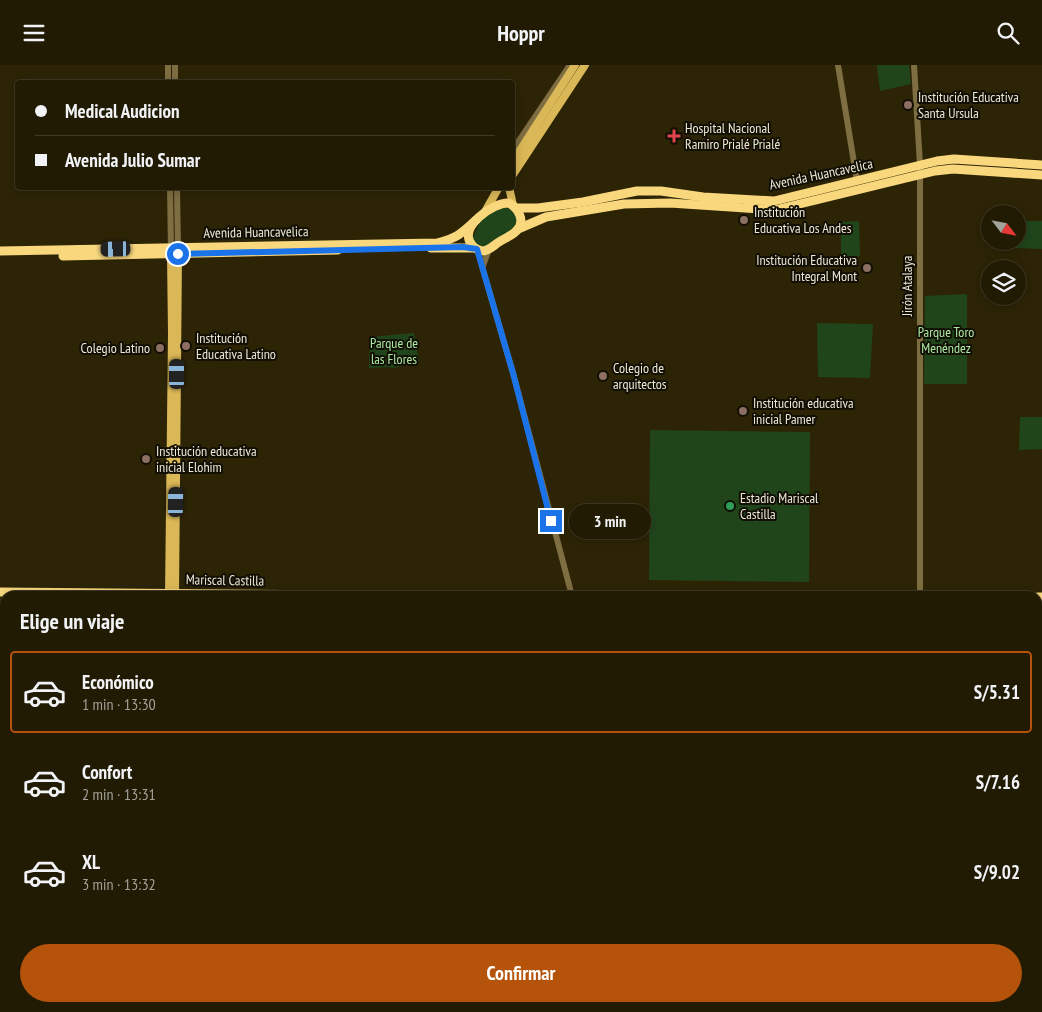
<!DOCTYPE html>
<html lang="es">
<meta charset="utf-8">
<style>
:root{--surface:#221b04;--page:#2a240e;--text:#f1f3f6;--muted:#a2a19a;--line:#3f3926;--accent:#b45309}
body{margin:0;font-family:"PT Sans Narrow",sans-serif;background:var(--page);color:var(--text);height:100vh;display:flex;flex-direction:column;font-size:19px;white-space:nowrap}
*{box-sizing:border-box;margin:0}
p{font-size:16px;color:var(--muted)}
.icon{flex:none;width:28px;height:28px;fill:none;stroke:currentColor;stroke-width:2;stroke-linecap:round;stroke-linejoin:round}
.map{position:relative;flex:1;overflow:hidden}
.side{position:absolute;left:0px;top:526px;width:1042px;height:421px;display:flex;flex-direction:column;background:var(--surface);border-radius:15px 15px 0 0;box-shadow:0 2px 12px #0003,0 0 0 1px var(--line)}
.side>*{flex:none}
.hud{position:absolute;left:15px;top:15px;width:500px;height:110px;border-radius:5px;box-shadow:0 2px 12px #0003,0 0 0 1px var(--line);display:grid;align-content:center;height:110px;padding:0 20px;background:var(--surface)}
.needle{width:32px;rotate:122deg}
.buttons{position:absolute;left:981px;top:140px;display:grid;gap:10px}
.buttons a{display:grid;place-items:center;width:45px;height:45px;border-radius:50%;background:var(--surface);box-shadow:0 2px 12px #0003,0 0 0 1px var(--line);font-size:25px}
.end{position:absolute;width:22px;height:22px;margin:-11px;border:6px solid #1a73e8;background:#fff;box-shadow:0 0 0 2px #fff}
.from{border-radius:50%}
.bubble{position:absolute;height:35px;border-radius:18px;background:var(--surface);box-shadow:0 2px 12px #0003,0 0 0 1px var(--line);font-size:16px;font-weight:600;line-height:35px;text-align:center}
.car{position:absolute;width:15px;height:30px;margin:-15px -8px;border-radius:6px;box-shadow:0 0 4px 1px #0007;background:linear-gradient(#222 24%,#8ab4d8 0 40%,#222 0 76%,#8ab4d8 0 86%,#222 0)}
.hud b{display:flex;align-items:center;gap:18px;height:48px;font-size:19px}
.hud b+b{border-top:1px solid var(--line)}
.hud i{width:12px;height:12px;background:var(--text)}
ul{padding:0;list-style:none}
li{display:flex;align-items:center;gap:15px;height:82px;margin:0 10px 8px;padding:0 10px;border:2px solid transparent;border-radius:5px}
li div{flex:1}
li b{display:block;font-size:19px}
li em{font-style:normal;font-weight:600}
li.current{border-color:var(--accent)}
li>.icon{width:45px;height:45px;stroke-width:1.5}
h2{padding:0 20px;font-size:22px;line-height:60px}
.button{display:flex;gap:10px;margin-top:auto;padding:10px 20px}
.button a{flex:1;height:58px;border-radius:30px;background:var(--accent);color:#fff;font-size:20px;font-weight:600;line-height:58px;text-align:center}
header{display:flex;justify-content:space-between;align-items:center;height:65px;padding:0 20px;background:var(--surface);font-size:22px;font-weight:600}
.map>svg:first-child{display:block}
.green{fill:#20451b}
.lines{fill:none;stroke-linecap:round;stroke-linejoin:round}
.minor{stroke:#7f6e42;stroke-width:6}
.major{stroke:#dbb857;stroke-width:8}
.highway{stroke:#f8d77d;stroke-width:9}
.rail-casing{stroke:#c2bba7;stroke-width:3}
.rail{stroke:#110e03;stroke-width:1;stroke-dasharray:4;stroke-linecap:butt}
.route{stroke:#1a73e8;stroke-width:6}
.education-dot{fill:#8d6e63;stroke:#110e03;stroke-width:2}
.health-dot{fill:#e0444e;stroke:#110e03;stroke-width:2}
.leisure-dot{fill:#2e9e5b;stroke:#110e03;stroke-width:2}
.labels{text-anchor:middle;stroke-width:4;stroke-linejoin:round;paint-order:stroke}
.poi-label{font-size:14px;fill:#eee8d7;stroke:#110e03;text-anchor:start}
.street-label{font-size:14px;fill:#eee8d7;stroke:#110e03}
.park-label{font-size:14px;fill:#abe9a2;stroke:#110e03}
</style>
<header><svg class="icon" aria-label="menu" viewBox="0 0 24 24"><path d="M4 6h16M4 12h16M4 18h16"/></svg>Hoppr<svg class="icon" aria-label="search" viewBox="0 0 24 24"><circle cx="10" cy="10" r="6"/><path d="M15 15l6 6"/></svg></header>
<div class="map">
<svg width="1042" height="947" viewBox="0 0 1042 947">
<rect width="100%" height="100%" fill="#2d2406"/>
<!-- green -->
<g class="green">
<polygon points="877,0 909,0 911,19 880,26"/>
<path d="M500,142C512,143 514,145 518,157L511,165L484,183L475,180L473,173L480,156Z"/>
<polygon points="859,156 860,191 841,192 841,157"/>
<polygon points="1018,156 1042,156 1042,184 1014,183 1014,176 1018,176"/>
<polygon points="967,229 967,319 924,319 925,231"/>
<polygon points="817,258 873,259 870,313 818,312"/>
<polygon points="414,268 419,296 417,299 412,299 393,303 388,302 369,303 370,272"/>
<polygon points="1020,352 1042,352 1042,384 1019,385"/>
<polygon points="650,365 810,367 809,517 649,515"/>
</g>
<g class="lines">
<!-- minor -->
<g class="minor">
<polyline points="168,0 168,18"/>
<polyline points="175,0 175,18"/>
<polyline points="838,0 857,116"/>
<polyline points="914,0 920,100 920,531"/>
<polyline points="512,86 570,0"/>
<polyline points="170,122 171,186"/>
<polyline points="177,122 178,186"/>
<polyline points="477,184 513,308 572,531"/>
<polyline points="483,201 489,184"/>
<polyline points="635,942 635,947"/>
</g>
<!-- major -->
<g class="major">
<polyline points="512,98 575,0"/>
<polyline points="512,111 585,0"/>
<polyline points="509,122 513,140"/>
<polyline points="486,145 499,122"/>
<polyline points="169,531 172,269 171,190"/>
<polyline points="175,531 178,189"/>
<polyline points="1038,864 1042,862"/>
<polyline points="1038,877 1042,876"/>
<polyline points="0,902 5,903"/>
<polyline points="0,915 5,916"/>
<polyline points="235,942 282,947"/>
<polyline points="339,942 376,947"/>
<polyline points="162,947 162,942"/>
<polyline points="168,947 169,942"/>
<polyline points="747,947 781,942"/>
<polyline points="816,947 835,942"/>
</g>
<!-- highway -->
<g class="highway">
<path d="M509,138C518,143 525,155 518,164C514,170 505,173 499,177C494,180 489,186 482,186C478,185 474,183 472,180C457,163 493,137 509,138Z"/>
<polyline points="516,143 538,143 583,137 637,126 661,126 703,132 774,136 937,96 954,94 1042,100"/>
<polyline points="518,164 546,152 624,139 670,138 775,145 935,106 953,104 1042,110"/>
<polyline points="431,183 475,183"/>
<path d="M0,186L437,178C457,173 461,169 476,155"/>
<polyline points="63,191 338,185"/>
<polyline points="0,527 450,531"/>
<polyline points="1038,532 1042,532"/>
<polyline points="1038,540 1042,540"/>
</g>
<!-- rail casing -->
<g class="rail-casing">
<g id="rail">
<polyline points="1038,871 1042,870"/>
<polyline points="0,908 5,909"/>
<polyline points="291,942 328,947"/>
<polyline points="797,947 813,942"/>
</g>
</g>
<!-- rail -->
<use href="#rail" class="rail"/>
</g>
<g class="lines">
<!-- route -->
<polyline class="route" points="178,189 463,182 477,184 513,308 551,456"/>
</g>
<!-- markers -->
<g class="education-dot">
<circle cx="908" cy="40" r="5"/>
<circle cx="744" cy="155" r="5"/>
<circle cx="867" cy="203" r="5"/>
<circle cx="186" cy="281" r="5"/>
<circle cx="160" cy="283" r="5"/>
<circle cx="603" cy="311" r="5"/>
<circle cx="743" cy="346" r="5"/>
<circle cx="146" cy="394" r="5"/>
</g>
<path class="health-dot" d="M671.5 63.5h5v5h5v5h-5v5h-5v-5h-5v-5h5z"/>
<circle class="leisure-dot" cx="730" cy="441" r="5"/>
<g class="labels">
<!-- poi labels -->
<g class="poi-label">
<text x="918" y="37">Institución Educativa<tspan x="918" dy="16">Santa Ursula</tspan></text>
<text x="685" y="68">Hospital Nacional<tspan x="685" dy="16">Ramiro Prialé Prialé</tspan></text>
<text x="754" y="152">Institución<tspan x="754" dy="16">Educativa Los Andes</tspan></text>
<text x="857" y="200" text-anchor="end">Institución Educativa<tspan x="857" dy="16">Integral Mont</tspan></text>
<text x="196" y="278">Institución<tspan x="196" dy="16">Educativa Latino</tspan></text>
<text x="150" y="288" text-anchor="end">Colegio Latino</text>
<text x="613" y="308">Colegio de<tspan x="613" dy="16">arquitectos</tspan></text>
<text x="753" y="343">Institución educativa<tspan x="753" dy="16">inicial Pamer</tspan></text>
<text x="156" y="391">Institución educativa<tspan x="156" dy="16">inicial Elohim</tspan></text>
<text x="740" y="438">Estadio Mariscal<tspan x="740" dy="16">Castilla</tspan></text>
</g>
<!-- street labels -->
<g class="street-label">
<text transform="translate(821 109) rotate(-12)" y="5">Avenida Huancavelica</text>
<text transform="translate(256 167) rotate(-1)" y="5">Avenida Huancavelica</text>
<text transform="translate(907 221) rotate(-90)" y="5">Jirón Atalaya</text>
<text transform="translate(225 515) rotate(1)" y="5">Mariscal Castilla</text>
</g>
<!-- park labels -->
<g class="park-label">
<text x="946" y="272">Parque Toro<tspan x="946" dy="16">Menéndez</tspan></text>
<text x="394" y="283">Parque de<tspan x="394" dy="16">las Flores</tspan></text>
</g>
</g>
</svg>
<div class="buttons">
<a><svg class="needle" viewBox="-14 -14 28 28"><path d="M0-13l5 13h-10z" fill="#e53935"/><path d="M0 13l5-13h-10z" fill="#a2a19a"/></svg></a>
<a><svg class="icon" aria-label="layers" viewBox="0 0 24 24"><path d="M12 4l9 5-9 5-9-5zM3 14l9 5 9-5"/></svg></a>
</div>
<i class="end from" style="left:178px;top:189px"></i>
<i class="end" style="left:551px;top:456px"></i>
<div class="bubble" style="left:569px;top:439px;width:82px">3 min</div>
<i class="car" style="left:116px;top:184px;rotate:269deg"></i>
<i class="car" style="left:177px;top:309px;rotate:0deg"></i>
<i class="car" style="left:176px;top:437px;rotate:1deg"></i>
<div class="hud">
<b><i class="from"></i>Medical Audicion</b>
<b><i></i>Avenida Julio Sumar</b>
</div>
<section class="side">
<h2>Elige un viaje</h2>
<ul>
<li class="current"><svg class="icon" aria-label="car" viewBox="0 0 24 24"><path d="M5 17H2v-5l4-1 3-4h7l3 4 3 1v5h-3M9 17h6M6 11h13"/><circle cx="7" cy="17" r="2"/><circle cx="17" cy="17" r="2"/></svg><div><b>Económico</b><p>1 min · 13:30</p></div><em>S/5.31</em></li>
<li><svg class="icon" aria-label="car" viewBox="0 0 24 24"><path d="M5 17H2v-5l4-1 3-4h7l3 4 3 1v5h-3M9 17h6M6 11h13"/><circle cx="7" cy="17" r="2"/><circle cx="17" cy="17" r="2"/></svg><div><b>Confort</b><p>2 min · 13:31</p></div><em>S/7.16</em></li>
<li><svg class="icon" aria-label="car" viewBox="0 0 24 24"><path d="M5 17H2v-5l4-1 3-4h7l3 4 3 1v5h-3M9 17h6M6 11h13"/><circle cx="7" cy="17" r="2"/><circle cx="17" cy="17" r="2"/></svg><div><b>XL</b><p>3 min · 13:32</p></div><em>S/9.02</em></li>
</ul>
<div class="button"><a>Confirmar</a></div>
</section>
</div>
